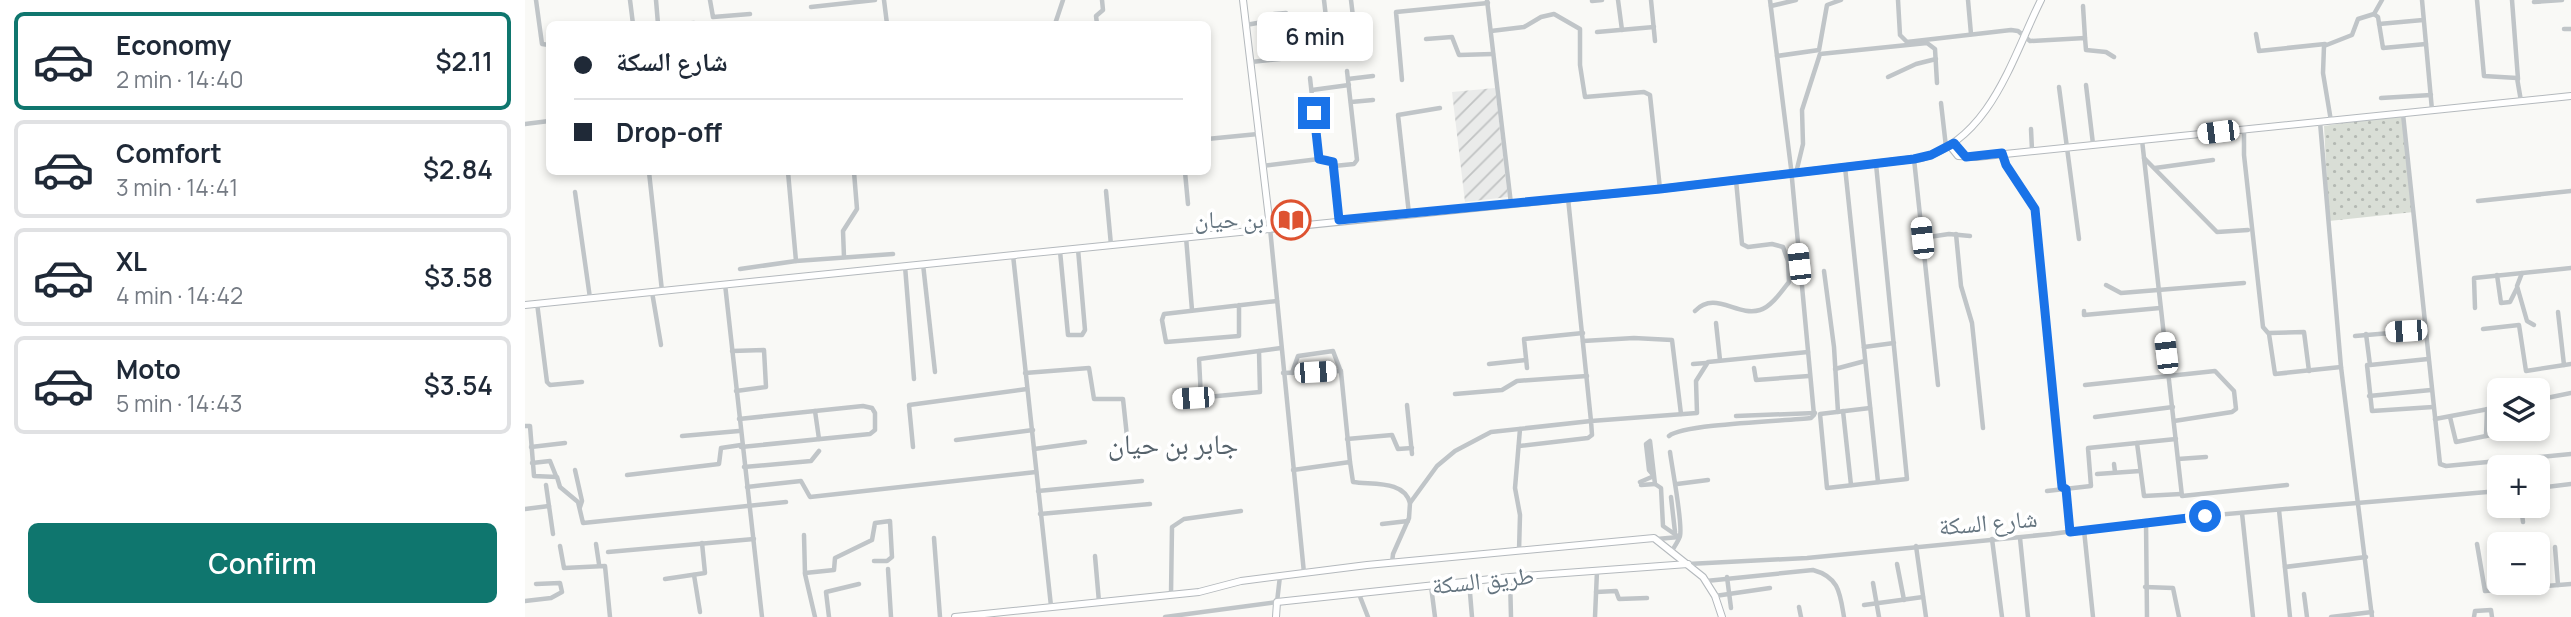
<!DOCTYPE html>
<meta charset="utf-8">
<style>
:root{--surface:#fff;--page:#f2f2f3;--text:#1f2937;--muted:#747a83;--line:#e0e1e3;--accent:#0f766e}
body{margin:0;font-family:Manrope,"Noto Naskh Arabic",sans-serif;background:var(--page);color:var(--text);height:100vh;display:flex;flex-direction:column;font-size:26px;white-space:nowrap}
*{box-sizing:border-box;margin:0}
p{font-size:23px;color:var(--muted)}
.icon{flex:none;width:38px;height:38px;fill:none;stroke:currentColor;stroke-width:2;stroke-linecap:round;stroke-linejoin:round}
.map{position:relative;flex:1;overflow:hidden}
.sheet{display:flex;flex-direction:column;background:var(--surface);width:525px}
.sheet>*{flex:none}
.guide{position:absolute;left:21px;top:21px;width:665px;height:154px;border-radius:10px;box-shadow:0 4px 10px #0003;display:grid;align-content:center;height:154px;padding:0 28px;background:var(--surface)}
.buttons{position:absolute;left:1962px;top:378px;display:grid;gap:14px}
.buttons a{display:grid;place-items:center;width:63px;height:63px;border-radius:10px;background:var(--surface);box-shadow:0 4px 10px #0003;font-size:35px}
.end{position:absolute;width:32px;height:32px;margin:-16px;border:9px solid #1a73e8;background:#fff;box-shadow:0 0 0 4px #fff}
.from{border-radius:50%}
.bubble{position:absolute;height:49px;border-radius:10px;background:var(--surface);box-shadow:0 4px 10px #0003;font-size:23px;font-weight:600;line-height:49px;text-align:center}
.car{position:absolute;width:21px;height:42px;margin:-21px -10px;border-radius:9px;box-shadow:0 0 5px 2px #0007;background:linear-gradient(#fff 24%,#345 0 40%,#fff 0 76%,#345 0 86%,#fff 0)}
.guide b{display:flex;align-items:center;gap:24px;height:66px;font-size:26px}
.guide b+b{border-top:2px solid var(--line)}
.guide i{width:18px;height:18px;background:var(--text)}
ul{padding:12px 0 0;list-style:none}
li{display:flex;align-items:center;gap:21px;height:98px;margin:0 14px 10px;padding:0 14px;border:4px solid var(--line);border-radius:10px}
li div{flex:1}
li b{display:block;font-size:26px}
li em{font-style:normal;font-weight:600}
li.selected{border-color:var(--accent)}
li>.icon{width:63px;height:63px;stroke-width:1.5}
.cta{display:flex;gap:14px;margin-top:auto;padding:14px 28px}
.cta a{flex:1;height:80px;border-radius:10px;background:var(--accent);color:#fff;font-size:28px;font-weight:600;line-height:80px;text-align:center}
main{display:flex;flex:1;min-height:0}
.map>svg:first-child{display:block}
.industrial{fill:url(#industrial-furrows)}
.grass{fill:url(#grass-dots)}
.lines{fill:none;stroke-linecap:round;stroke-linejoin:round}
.major-casing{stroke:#b4b9bd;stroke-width:8}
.minor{stroke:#c0c5c8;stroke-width:4.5}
.major{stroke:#fff;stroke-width:6}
.route{stroke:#1a73e8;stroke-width:9}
.labels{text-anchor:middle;stroke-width:7;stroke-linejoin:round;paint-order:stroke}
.poi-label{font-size:24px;fill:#657580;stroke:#fff;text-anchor:end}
.street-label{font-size:24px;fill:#657580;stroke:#fff}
.quarter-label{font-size:28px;fill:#56636c;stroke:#fff}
</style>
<main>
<section class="sheet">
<ul>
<li class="selected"><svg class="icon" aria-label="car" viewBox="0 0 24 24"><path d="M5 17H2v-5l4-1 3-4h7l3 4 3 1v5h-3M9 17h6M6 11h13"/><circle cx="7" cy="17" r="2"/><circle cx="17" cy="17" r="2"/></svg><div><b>Economy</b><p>2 min · 14:40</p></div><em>$2.11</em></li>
<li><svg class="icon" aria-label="car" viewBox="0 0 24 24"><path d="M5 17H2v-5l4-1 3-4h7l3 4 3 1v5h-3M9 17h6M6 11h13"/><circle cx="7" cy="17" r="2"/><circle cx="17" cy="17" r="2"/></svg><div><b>Comfort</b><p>3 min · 14:41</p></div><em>$2.84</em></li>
<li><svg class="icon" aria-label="car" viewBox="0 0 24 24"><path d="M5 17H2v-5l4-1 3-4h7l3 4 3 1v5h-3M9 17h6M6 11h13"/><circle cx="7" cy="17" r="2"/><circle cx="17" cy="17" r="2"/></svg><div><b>XL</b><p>4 min · 14:42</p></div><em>$3.58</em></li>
<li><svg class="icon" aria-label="car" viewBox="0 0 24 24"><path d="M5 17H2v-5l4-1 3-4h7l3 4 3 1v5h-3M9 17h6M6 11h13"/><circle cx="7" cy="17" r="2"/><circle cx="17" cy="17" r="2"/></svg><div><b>Moto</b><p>5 min · 14:43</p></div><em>$3.54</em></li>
</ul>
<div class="cta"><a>Confirm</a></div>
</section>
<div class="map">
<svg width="2046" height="617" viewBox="0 0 2046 617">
<defs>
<pattern id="industrial-furrows" width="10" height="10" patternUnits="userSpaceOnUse" patternTransform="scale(1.75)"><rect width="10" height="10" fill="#eaebea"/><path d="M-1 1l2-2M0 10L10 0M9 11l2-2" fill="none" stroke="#c1c3c3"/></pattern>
<pattern id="grass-dots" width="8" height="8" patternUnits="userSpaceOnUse" patternTransform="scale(1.75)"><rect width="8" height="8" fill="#d9ded6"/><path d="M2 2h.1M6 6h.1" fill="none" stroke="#b4b9b3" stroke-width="1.8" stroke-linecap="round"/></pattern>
</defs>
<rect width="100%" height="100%" fill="#f9f9f6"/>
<!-- industrial -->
<polygon class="industrial" points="970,88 983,197 940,202 927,92"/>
<!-- grass -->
<polygon class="grass" points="1878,114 1889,212 1804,221 1799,126"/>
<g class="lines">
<!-- major casing -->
<g class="major-casing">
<g id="major">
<polyline points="718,0 745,227"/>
<polyline points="1425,146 1433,156 1451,157 2046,96"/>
<path d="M0,305L1135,189L1397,158C1466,138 1487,58 1516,0"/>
<polyline points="430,617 674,592 716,581 842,565 1129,538 1178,577 1190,596 1197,617"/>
<polyline points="751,617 752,602 985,577 1163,564"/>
</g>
</g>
<!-- minor -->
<g class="minor">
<polyline points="11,0 17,44 24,45"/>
<polyline points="105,0 108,24"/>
<polyline points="131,0 133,24"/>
<polyline points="185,0 188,17 225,14"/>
<polyline points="359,0 362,24"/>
<polyline points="799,0 805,52"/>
<polyline points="826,0 832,50"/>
<polyline points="962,0 986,204"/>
<polyline points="1093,0 1097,30"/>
<polyline points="1126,0 1130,41"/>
<polyline points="1373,0 1375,35 1382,42 1486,30 1493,31 1505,41 1560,38 1561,50 1581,52 1589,57"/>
<polyline points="1443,0 1446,34"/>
<polyline points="1897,0 1907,110"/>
<polyline points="1952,0 1959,76 1992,78 1996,101"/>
<polyline points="1987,0 1993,79"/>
<polyline points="1067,1 1077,0"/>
<polyline points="2009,2 2037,0"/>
<polyline points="1246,6 1271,0"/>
<polyline points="1558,6 1560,38"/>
<polyline points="286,7 350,0"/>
<polyline points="1849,14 1857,0"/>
<polyline points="157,24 169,23"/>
<polyline points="390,24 392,24"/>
<polyline points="530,24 538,0"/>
<polyline points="572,24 571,16 578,10 577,0"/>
<polyline points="1854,24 1898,20"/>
<polyline points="721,25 743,21 749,14 761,13"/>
<polyline points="772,25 776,55"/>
<polyline points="2039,29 2046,29"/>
<polyline points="966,31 999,27 1016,17 1029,14 1055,29 1055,65 1060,97 1119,92 1125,95 1135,189"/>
<polyline points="1072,32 1129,27"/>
<polyline points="1731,34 1734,51 1800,44"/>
<polyline points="901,39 927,37 934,55 968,54"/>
<polyline points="1252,56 1294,50 1302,5 1316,0"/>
<polyline points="726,62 845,49"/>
<polyline points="1363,77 1391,64 1411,59"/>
<polyline points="785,78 794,159"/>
<polyline points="823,79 848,76"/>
<polyline points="877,80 871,12 963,3"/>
<polyline points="1561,85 1568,144"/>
<polyline points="1534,87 1554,239"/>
<polyline points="787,90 824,85"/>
<polyline points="1856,98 1906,95"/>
<polyline points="826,102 848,100"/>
<polyline points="1416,103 1421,147"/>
<polyline points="1878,114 1915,464 1921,466 2046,454"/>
<polyline points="1806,121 1798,73 1799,46 1827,35 1833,19 1849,14 1853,17 1858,48 1901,44"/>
<polyline points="1795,122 1816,367 1847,617"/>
<polyline points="0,124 24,121"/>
<polyline points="1506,129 1507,150"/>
<polyline points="1719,129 1719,155 1738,327 1744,334 1750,374 1816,367"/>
<polyline points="682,139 733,134"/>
<polyline points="1617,140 1657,496 1762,485"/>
<path d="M1477,154C1482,176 1504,188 1510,209L1537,487L1541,489L1545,532"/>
<polyline points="1619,158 1692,232 1723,230"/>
<polyline points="1389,159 1413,385"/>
<polyline points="737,166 802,158 808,162 814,220"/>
<polyline points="809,166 829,164 832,160 822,71"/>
<polyline points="1320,167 1353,482"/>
<polyline points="1630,168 1688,160"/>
<polyline points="124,172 137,291"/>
<polyline points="263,172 271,261"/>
<polyline points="660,172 663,204"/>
<polyline points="1271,173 1278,144 1277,110 1295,54 1402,43 1410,49 1412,83"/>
<polyline points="581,191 586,245"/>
<polyline points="50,192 65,298"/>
<polyline points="1953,201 2046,191"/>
<polyline points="884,214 873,115 915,108"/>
<polyline points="745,228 779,573"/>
<polyline points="1431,234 1436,286 1447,323 1458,428"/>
<polyline points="661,237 667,310"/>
<polyline points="1397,238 1424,234 1445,236"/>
<polyline points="535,251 543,335 557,335 560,330 553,249"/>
<polyline points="488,255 526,606"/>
<polyline points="319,257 318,231 332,209 329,172"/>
<polyline points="398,264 410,372"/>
<polyline points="380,266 389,379"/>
<polyline points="215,269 271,261 368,254"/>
<polyline points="1299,271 1309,347 1313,412"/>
<polyline points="1997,273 1992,286 2002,321 2009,325"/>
<polyline points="1972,275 1976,303 1985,302 1992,288"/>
<polyline points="200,284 237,617"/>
<polyline points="1581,285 1596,293 1719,283"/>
<polyline points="127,292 136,345"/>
<polyline points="12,303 22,382 25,385 57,382"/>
<polyline points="714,305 714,336 641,342 637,320 639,314 752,301"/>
<polyline points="1950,308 1949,278 2046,268"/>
<path d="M1170,311C1190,290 1212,317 1235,310C1246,307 1257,291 1264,282L1263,261L1258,247L1247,244L1223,247L1217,244L1211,180"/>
<polyline points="1559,311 1559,315 1635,308"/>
<polyline points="2033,312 2039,365"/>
<polyline points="1191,323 1195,360"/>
<polyline points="1958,329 1994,325 2001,371 2046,364"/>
<polyline points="1744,333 1779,332 1784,371"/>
<polyline points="1841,334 1845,365 1903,359"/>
<polyline points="1830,336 1901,330"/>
<polyline points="1058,341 1109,338 1147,340 1156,414"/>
<polyline points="1339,347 1369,343"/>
<polyline points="207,351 239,350 241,387 211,391"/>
<polyline points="964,364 1001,360"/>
<polyline points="1168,364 1181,363"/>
<polyline points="1842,365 1847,411 1908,407"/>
<polyline points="1002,368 999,339 1058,333"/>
<polyline points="1229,368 1231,380 1284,376"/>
<polyline points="1310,369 1340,361"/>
<polyline points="500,373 564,368 569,399 598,399 603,446"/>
<polyline points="758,373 816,371"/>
<polyline points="767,373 773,356 808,351 816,372 825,462"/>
<polyline points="1560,385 1690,371 1709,391 1711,409 1707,412 1649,421"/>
<polyline points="930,394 977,390 992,381 1062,376"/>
<polyline points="1844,396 1906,390"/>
<polyline points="676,398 674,359 756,348"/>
<polyline points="650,400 735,392 734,351"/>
<polyline points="2012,400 2046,393"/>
<polyline points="882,405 887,454"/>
<polyline points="1345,408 1295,414 1302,488 1382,479 1351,164"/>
<polyline points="290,411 294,439"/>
<polyline points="1318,411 1326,485"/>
<polyline points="1211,416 1290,413"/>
<polyline points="1570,417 1648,407"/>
<polyline points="1925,417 1931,442 1996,429"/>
<polyline points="214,419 338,406 347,408 350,413 350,430 345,434 216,447"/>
<polyline points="1910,419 1974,407"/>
<polyline points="0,426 5,426 9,476 32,477 35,487 53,502 58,523 261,502"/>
<polyline points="157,436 214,431"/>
<path d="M1144,436C1158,424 1260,421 1286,418L1289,415L1266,168L1245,0"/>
<polyline points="1961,436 1962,409"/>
<polyline points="822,439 867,435 873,449 887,448"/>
<polyline points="431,440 508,430"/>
<polyline points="1612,443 1619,496 1656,494"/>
<polyline points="994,446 1063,438 1067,435 1066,421 1172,413 1171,381 1183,362 1283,352"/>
<polyline points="6,447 40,443"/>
<polyline points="388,447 384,405 502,389"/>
<polyline points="509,449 560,442"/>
<path d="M1145,452C1147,468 1158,523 1155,536C1154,540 1149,547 1147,551"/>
<polyline points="1653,459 1681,457"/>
<polyline points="7,463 25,461 31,476"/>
<polyline points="1589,464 1590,472"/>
<polyline points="219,467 286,461 294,451"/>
<polyline points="50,470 57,501 55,507"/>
<path d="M768,470L825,462L828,482C848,485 879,480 885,503"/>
<polyline points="1572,474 1615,471"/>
<polyline points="102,475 194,464 196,448 216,445"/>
<polyline points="1115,482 1129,476 1124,470 1121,444 1125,441 1130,484 1136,488 1138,526 1154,537"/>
<polyline points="1152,484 1183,480"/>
<polyline points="21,485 28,534"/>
<polyline points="1116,485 1130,484"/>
<polyline points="222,487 276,481 285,497 511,472"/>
<polyline points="2012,488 2046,484"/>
<polyline points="513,491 617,481"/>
<polyline points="1522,491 1566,486 1563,448 1651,439"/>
<polyline points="1146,497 1150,532"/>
<polyline points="1996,506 1998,522"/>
<polyline points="0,509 24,506"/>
<polyline points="1754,510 1765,617"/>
<polyline points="1717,513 1728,617"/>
<polyline points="515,514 625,504"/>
<polyline points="1621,521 1622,617"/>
<polyline points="857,524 883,521"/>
<polyline points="1559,530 1568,617"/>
<polyline points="279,535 280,574 290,617"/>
<polyline points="409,538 415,617"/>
<polyline points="1495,538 1503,617"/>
<polyline points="1132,539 1154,537"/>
<polyline points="1467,539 1477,617"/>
<polyline points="71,544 74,564"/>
<polyline points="1952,544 1960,591 2046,584"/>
<polyline points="35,546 39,568 80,566 85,617"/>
<polyline points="1391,546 1401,617"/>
<polyline points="2030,547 2033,585"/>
<polyline points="994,551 995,515 990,488 995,429"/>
<polyline points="83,552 229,539"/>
<polyline points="570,556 574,602"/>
<polyline points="867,563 868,554 884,518 885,503 912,466 930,451 966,432 1066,421 1043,198"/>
<polyline points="1163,564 1282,558 1526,534 1643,519 1974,491"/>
<polyline points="1372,564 1379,600"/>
<polyline points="1760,567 1841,557"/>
<polyline points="363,569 366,617"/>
<polyline points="280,573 309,570 310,558 347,540 350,523 365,521 367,557 362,561 349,561"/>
<polyline points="169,575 175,612"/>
<polyline points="985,577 986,617"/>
<polyline points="1202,577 1206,608"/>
<polyline points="140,579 180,573 177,543"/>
<polyline points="944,581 947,617"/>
<path d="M1181,581L1288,570C1314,577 1315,593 1319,617"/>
<polyline points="1348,583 1354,617"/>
<polyline points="906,586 910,617"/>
<polyline points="1620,587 1648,588 1654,617"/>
<polyline points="1071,592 1091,591 1094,599 1122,598"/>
<polyline points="646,594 647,527 659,519 716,511"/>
<polyline points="834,594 843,617"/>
<polyline points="1779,594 1782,617"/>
<polyline points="1190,596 1245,588"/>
<polyline points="0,601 26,598 37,592 35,583 11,584"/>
<polyline points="1339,605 1398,597"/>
<polyline points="1274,607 1276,617"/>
<polyline points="304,617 301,592 334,584"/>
<polyline points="640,617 752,602 755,576"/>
<polyline points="1070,617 1072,571"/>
<polyline points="1806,617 1847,612"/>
<polyline points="1949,617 1950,611 1966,610 1967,617"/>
</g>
<!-- major -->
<use href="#major" class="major"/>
</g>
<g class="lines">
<!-- route -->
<polyline class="route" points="789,113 794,159 808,162 814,220 1135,189 1389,159 1406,155 1429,143 1441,157 1477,153 1481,165 1510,209 1537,487 1541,489 1545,532 1680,516"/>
</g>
<!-- icons -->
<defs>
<g id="library-ring" transform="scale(2.0125)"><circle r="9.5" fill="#fff" stroke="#de5331" stroke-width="1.5"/><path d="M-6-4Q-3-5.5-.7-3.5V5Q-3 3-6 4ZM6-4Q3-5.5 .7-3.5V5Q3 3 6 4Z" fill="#de5331"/></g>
</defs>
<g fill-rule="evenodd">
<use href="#library-ring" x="766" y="220"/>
</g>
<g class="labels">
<!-- poi labels -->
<g class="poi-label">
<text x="739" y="228">بن حيان</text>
</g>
<!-- street labels -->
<g class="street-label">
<text transform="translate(1463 523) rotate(-5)" y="8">شارع السكة</text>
<text transform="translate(958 581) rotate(-6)" y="8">طريق السكة</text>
</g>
<!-- quarter labels -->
<g class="quarter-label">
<text x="648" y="454">جابر بن حيان</text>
</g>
</g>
</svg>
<div class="buttons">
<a><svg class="icon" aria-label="layers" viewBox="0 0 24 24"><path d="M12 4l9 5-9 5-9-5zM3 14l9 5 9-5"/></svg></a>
<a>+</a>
<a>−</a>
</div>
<i class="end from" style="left:1680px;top:516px"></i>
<i class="end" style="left:789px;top:113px"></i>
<div class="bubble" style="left:732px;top:12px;width:116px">6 min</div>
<i class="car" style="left:1693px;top:132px;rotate:263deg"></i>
<i class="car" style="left:1397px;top:238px;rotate:354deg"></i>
<i class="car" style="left:1274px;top:264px;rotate:354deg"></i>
<i class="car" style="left:1881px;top:331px;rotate:266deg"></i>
<i class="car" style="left:1641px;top:353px;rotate:353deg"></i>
<i class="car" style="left:790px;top:372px;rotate:87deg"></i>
<i class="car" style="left:668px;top:398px;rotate:266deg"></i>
<div class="guide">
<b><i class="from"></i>شارع السكة</b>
<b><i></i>Drop-off</b>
</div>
</div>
</main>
